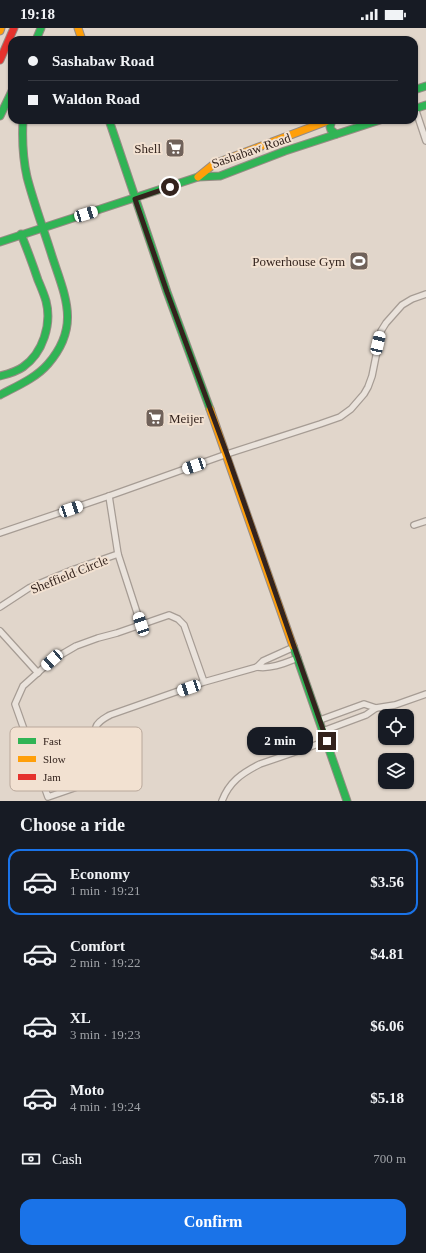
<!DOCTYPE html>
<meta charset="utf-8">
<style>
:root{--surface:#171b24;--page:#20242c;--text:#f1f3f6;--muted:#9ea1a6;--line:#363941;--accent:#1a73e8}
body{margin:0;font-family:"Times New Roman",serif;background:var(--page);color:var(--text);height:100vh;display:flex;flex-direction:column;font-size:15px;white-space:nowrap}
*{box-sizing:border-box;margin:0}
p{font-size:13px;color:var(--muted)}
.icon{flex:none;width:22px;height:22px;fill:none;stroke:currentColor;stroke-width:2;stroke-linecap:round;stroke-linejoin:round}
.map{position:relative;height:773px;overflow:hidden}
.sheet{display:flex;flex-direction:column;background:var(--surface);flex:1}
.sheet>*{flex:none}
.hud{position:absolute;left:8px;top:8px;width:410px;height:88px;border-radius:12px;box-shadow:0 1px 3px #0004;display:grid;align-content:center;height:88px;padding:0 20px;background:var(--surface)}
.buttons{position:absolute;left:378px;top:681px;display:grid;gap:8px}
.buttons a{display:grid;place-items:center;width:36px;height:36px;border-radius:8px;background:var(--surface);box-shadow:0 1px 3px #0004;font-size:20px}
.end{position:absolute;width:18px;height:18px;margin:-9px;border:5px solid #33231d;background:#fff;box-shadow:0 0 0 2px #fff}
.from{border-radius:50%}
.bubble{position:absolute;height:28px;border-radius:12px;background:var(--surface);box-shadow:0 1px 3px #0004;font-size:13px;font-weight:700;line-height:28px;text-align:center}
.car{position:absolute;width:12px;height:24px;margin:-12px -6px;border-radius:5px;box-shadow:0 0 3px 1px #0007;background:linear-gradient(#fff 24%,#345 0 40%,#fff 0 76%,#345 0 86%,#fff 0)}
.hud b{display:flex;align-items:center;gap:14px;height:38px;font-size:15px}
.hud b+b{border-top:1px solid var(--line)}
.hud i{width:10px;height:10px;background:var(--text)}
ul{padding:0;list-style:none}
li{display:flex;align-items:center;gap:12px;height:66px;margin:0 8px 6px;padding:0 12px;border:2px solid transparent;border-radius:12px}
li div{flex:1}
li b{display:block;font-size:15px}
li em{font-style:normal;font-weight:700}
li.current{border-color:var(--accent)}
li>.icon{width:36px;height:36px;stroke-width:1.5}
h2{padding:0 20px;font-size:18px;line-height:48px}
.pay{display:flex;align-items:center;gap:10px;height:44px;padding:0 20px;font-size:15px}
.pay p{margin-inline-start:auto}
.primary-button{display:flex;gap:8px;margin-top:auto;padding:8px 20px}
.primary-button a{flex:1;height:46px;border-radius:12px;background:var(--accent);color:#fff;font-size:16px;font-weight:700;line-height:46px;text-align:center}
.status{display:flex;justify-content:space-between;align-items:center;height:28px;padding:0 20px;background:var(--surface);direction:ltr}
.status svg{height:11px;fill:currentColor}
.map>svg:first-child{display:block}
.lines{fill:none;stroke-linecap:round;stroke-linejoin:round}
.street-casing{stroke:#a69c94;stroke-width:8}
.fast-casing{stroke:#968b84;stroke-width:9}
.slow-casing{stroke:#968b84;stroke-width:9}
.jam-casing{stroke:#968b84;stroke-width:9}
.street{stroke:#eae3dc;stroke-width:5.5}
.fast{stroke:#30b455;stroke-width:7}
.slow{stroke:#ff9f0a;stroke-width:7}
.jam{stroke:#e5322d;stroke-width:7}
.route{stroke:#33231d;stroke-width:5}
.labels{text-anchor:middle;stroke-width:4;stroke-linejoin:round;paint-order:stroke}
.poi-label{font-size:13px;fill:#33231d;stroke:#f2e1d1;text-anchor:end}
.street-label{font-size:13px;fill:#33231d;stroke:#f2e1d1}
.key{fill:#f2e1d1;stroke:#b9a89b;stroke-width:1}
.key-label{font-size:11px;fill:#33231d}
</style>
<div class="status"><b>19:18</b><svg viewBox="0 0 49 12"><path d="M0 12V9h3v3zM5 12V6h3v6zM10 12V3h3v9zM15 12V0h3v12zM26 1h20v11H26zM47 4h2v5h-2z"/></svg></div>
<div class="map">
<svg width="426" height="773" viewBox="0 0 426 773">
<rect width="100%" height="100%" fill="#e1d6cb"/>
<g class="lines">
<!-- street casing -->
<g class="street-casing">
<g id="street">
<polyline points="415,80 426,113"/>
<polyline points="109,468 118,526 141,597"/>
<polyline points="414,497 426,493"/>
<polyline points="0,505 109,468 227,426 320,396 340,389 351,381 364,366 368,359 372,348 381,303 386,295 402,277 412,271 426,266"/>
<polyline points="0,579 29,560 72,542 118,526"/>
<polyline points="0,603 38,645"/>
<path d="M294,619L263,633L257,639C272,641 285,635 298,630"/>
<path d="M204,654L184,597L178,591L169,587L117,605L98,610L76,618L52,632L23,658L15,676L48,769L109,748C105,738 93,708 96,699C98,693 105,690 110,687L204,654L257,639"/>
<polyline points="376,680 395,677 426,666"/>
<polyline points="320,692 364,676 376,680 366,687 323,703"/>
<path d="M222,773C229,754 242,745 260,736L327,713"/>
</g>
</g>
<!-- fast casing -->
<g class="fast-casing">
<g id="fast">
<polyline points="36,12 41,0"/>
<polyline points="414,62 426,58"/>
<polyline points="414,81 426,77"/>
<polyline points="0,88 12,63"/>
<polyline points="109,92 167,264 210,381"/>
<polyline points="332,92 330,99 331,102 336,106"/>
<polyline points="0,214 198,149 220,148 285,123 380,92"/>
<path d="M0,348C8,346 16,344 23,339C43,325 52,296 46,273C44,266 41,259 38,252C33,237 27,221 21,206"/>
<path d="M0,367C17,358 36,350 48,336C81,298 65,268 52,228C44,202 34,176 27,149C23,131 22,111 23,92"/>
<polyline points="293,618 347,773"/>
</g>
</g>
<!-- slow casing -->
<g class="slow-casing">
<g id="slow">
<polyline points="78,0 82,12"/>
<polyline points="0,3 1,0"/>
<polyline points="198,149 214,136 330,92"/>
<polyline points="210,381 293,618"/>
</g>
</g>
<!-- jam casing -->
<g class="jam-casing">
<polyline id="jam" points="0,32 14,0"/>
</g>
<!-- street -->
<use href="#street" class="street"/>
<!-- fast -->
<use href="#fast" class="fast"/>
<!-- slow -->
<use href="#slow" class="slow"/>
<!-- jam -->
<use href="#jam" class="jam"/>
</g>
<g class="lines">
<!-- route -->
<polyline class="route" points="170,159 135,171 167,264 227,426 327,713"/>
</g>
<!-- icons -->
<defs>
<g id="supermarket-square" transform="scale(1)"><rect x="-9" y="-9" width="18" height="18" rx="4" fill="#70625a" stroke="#f2e1d1"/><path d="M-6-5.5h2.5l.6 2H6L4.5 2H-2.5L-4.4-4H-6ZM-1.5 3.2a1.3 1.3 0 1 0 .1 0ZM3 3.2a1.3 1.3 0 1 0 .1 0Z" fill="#fff"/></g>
<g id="stadium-square" transform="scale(1)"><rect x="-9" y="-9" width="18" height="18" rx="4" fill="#70625a" stroke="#f2e1d1"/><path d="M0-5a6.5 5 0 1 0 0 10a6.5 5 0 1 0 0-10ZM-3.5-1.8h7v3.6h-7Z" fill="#fff"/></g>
</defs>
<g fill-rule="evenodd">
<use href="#supermarket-square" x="175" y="120"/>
<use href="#stadium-square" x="359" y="233"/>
<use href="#supermarket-square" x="155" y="390"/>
</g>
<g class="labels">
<!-- poi labels -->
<g class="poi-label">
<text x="161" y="125">Shell</text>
<text x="345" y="238">Powerhouse Gym</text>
<text x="169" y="395" text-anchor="start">Meijer</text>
</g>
<!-- street labels -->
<g class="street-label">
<text transform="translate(251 122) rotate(-19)" y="5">Sashabaw Road</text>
<text transform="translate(69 546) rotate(-22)" y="5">Sheffield Circle</text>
</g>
</g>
<!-- legend -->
<rect x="10" y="699" width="132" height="64" rx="6" class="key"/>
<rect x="18" y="710" width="18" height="6" fill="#30b455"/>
<rect x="18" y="728" width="18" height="6" fill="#ff9f0a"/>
<rect x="18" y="746" width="18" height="6" fill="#e5322d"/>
<g class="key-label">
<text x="43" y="717">Fast</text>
<text x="43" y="735">Slow</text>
<text x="43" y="753">Jam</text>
</g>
</svg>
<div class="buttons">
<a><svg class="icon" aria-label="locate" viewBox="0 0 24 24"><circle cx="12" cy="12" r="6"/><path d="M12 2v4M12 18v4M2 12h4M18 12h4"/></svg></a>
<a><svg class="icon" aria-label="layers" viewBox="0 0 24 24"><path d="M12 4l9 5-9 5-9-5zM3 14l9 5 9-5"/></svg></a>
</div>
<i class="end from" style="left:170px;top:159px"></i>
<i class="end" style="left:327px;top:713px"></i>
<div class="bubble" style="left:247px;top:699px;width:66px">2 min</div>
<i class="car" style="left:86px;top:186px;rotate:73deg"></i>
<i class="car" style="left:378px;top:315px;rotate:13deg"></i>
<i class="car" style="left:194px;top:438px;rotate:251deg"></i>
<i class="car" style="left:71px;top:481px;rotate:71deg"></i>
<i class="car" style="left:141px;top:596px;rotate:342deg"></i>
<i class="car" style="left:52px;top:632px;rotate:228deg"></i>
<i class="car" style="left:189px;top:660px;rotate:251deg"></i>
<div class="hud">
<b><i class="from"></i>Sashabaw Road</b>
<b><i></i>Waldon Road</b>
</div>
</div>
<section class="sheet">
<h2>Choose a ride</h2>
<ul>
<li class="current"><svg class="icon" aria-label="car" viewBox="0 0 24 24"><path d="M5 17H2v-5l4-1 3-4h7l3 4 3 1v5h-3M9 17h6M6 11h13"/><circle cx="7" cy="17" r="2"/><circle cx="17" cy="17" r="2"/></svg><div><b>Economy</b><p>1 min · 19:21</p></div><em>$3.56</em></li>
<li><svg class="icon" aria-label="car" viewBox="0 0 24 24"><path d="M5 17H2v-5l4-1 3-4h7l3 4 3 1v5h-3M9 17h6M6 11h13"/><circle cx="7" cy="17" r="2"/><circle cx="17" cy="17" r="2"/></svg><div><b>Comfort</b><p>2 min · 19:22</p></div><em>$4.81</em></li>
<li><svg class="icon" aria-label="car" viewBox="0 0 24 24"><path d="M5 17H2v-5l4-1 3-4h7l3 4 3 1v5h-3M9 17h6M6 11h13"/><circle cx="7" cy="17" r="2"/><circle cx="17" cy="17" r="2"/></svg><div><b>XL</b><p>3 min · 19:23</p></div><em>$6.06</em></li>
<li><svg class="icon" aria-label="car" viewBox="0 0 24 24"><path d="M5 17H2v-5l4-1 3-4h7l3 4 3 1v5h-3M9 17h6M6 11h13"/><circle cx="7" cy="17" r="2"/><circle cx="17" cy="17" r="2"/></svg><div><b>Moto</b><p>4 min · 19:24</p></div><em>$5.18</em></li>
</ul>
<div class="pay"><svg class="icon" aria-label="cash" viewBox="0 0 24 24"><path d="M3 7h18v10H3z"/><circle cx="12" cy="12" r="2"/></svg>Cash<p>700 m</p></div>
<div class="primary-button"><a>Confirm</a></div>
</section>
